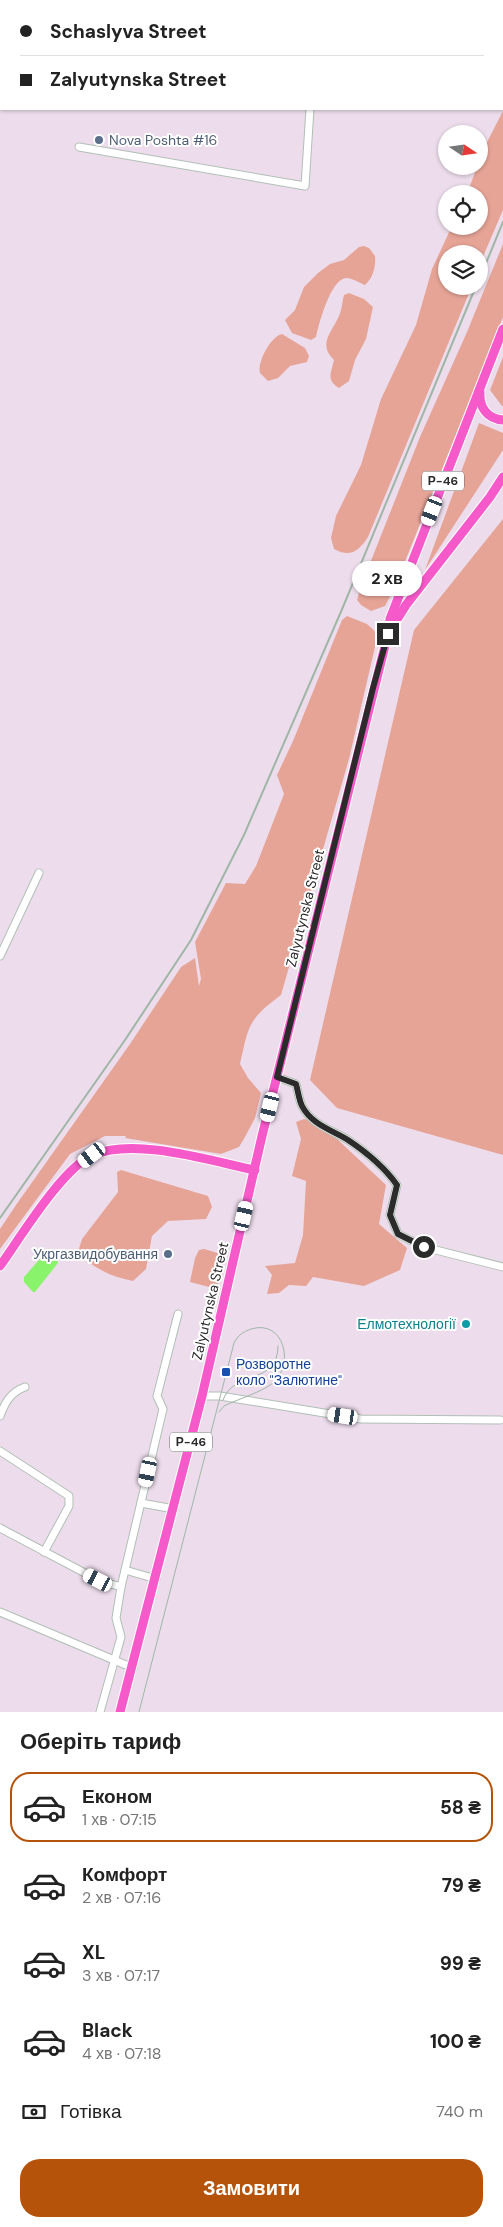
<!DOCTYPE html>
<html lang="uk">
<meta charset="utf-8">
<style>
:root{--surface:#fff;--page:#f6f6f6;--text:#222;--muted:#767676;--line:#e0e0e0;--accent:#b45309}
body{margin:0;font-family:"DM Sans",sans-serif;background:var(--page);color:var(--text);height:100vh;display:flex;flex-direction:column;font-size:19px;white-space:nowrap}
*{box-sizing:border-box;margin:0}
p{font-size:16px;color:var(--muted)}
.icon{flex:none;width:28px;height:28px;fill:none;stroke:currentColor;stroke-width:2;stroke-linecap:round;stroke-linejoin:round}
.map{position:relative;height:1712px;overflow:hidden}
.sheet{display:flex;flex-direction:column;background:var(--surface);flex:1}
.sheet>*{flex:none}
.top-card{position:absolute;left:0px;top:0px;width:504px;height:110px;box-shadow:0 1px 4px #0004;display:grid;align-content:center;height:110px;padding:0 20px;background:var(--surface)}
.needle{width:32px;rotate:103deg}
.tools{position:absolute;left:438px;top:125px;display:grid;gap:10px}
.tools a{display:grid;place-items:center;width:50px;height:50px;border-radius:50%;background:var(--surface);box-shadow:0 1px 4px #0004;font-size:25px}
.end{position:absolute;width:22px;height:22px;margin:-11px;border:6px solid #2b2b2b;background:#fff;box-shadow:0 0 0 2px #fff}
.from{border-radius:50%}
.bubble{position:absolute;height:35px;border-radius:18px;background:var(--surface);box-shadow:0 1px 4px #0004;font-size:16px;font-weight:800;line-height:35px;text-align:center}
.car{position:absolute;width:15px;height:30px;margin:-15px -8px;border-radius:6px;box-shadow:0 0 4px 1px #0007;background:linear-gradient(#fff 24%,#345 0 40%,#fff 0 76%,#345 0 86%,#fff 0)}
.top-card b{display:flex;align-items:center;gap:18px;height:48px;font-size:19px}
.top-card b+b{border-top:1px solid var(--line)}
.top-card i{width:12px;height:12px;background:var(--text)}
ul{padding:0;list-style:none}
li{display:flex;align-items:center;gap:15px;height:70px;margin:0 10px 8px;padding:0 10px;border:2px solid transparent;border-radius:20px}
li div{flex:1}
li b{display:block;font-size:19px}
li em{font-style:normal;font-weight:800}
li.on{border-color:var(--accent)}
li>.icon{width:45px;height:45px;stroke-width:1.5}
h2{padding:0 20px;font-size:22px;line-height:60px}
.pay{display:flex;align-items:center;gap:12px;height:55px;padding:0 20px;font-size:19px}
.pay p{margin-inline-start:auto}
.cta{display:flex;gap:10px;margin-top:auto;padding:10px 20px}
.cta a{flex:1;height:58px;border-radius:20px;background:var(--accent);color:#fff;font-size:20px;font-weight:800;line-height:58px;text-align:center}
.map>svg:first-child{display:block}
.green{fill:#e6a497}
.water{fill:#8af36c}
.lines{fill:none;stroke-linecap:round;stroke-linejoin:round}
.minor-casing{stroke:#b1bfb5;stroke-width:9}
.major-casing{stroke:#fff;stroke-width:11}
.highway-casing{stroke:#fff;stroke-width:12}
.minor{stroke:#fff;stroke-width:7}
.major{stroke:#f659ca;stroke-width:9}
.highway{stroke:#f656ff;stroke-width:10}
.tram{stroke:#9fb6a7;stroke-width:1}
.rail{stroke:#9fb6a7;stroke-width:2}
.route{stroke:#2b2b2b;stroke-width:6}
.service-dot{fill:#5c6f8a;stroke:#fff;stroke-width:2}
.culture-dot{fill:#0f9aa8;stroke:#fff;stroke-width:2}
.transit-dot{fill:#1a4fb4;stroke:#fff;stroke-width:2}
.labels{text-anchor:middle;stroke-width:4;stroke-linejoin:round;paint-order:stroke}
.shield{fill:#fff;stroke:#6b6b6b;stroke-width:1}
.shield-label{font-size:12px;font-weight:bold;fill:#2b2b2b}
.service-label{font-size:14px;fill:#4e5e75;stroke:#fff;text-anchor:start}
.street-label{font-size:14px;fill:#2b2b2b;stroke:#fff}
.culture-label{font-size:14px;fill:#0d838f;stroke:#fff;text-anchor:end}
.transit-label{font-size:14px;fill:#164399;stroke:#fff;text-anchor:start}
</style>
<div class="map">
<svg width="503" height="1712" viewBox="0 0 503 1712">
<rect width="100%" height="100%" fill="#edddec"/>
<!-- green -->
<g class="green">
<path d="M503,111V210L479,266V254H446V286H472L368,537C359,551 350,558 334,549L331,538L336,516L361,465L381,399L416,325L432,269L452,226H479V194H467L484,148Z"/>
<polygon points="503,244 503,317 394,589 385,606 371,611 361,605 357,600 361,586 420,437 467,332"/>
<path d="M364,246L369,248L375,256C376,267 373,278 365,285C360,283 352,278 346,278C330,280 319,324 316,337L311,340L292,333L285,320L295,310L304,287L318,273L330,264L344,260L359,247Z"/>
<path d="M349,293L364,299L373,307L366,339L355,360L349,381L339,388C326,380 331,373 334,360C318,344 331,333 338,318C342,311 342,302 344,295Z"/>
<path d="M282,334L305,348L309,356L307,362L290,366L278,378L268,381L260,373C257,362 271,336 282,334Z"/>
<polygon points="503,357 503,406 502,406 490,390"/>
<polygon points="479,423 503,433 503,450 425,570"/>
<polygon points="503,519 503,1155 337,1108 310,1080 414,630"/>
<path d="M347,616L367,624L378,634L349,759L281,995C248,1020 249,1024 240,1064L248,1078L261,1093L255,1118L245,1137L239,1147L221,1154L125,1138L126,1136H105L70,1154L0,1249V1229L16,1205L130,1044L181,967L195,958L199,986L201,979L195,942L226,883L245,884L256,866L284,794L277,775L293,741L342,620Z"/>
<polygon points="304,1119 320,1123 386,1185 379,1224 407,1248 400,1270 364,1286 313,1277 306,1286 289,1285 279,1293 267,1294 272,1275 265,1266 295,1263 303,1235 306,1181 292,1176 301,1139 296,1122"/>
<path d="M121,1170L208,1196L212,1207L206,1219L168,1221L152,1236L146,1269L133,1281C112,1277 92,1268 78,1252L82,1239L118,1192L117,1172Z"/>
<path d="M204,1249L221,1254C226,1264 224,1282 213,1288L190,1282L195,1258L199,1250Z"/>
</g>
<!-- water -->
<polygon class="water" points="45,1253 50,1253 57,1259 58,1263 35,1292 33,1292 24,1282 24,1277"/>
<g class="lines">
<!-- minor casing -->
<g class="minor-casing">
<g id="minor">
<polyline points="283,1 283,0"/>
<polyline points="293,1 293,0"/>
<polyline points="79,147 305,186 310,109"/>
<polyline points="0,956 39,873"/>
<path d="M277,1077L296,1084C298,1091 299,1100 302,1106C312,1125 332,1130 348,1140C366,1152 385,1168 397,1185L390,1215L398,1234L424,1247L503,1267"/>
<polyline points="202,1396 220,1396 361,1419 500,1420"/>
<path d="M0,1416C5,1402 11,1392 25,1387"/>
<polyline points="0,1451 69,1496 69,1506 44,1552"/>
<polyline points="141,1503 174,1509"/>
<polyline points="0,1528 98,1580 121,1587"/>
<polyline points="125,1570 156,1579"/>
<polyline points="0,1612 133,1668"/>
<polyline points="100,1712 121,1637 116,1618 121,1587 163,1409 157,1396 178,1314"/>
</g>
</g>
<!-- major casing -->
<g class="major-casing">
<g id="major">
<path d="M480,392C479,407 487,419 503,420"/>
<polyline points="389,632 406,605 490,497 503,477"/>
<path d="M0,1266C20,1238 63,1167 93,1155C135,1137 211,1161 255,1170"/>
<polyline points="120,1712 202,1396 262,1136 388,634 390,619 503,329"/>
</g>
</g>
<!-- highway casing -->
<g class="highway-casing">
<g id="highway">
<polyline points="0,32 1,32"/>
<polyline points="502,50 503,50"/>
</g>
</g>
<!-- minor -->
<use href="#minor" class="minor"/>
<!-- major -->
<use href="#major" class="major"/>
<!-- highway -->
<use href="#highway" class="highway"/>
<!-- tram -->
<g class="tram">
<path d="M223,1400C234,1369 278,1386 278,1346"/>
<path d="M139,1712L234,1343C238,1335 243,1332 251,1329C284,1319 295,1364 273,1383C262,1392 238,1399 224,1406L219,1412"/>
</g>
<!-- rail -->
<g class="rail">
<polyline points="479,280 503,222"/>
<polyline points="0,1218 125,1040 191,940 244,835 343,607 476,286"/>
</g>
</g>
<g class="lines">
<!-- route -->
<path class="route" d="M388,634L373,688L277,1077L296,1084C298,1091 299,1100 302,1106C312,1125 332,1130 348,1140C366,1152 385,1168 397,1185L390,1215L398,1234L424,1247"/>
</g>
<!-- markers -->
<g class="service-dot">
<circle cx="99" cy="140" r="5"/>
<circle cx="168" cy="1254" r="5"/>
</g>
<circle class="culture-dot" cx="466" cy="1324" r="5"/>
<rect class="transit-dot" x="221" y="1367" width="10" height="10" rx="2.5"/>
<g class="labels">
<!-- shield labels -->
<g class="shield">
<rect x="422" y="471.5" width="42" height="19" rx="4"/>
<rect x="170" y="1432.5" width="42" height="19" rx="4"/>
</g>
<g class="shield-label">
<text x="443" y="485">Р-46</text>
<text x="191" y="1446">Р-46</text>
</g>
<!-- service labels -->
<g class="service-label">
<text x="109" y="145">Nova Poshta #16</text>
<text x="158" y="1259" text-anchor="end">Укргазвидобування</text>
</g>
<!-- street labels -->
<g class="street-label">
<text transform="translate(305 908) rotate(-76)" y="5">Zalyutynska Street</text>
<text transform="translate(210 1301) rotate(-77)" y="5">Zalyutynska Street</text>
</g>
<!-- culture labels -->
<g class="culture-label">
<text x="456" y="1329">Елмотехнології</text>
</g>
<!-- transit labels -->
<g class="transit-label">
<text x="236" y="1369">Розворотне<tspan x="236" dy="16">коло "Залютине"</tspan></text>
</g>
</g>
</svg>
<div class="tools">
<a><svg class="needle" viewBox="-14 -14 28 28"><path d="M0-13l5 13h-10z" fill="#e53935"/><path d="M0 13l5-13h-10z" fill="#767676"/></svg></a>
<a><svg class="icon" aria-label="locate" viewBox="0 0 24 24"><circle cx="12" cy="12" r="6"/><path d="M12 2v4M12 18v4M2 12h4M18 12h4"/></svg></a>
<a><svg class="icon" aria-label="layers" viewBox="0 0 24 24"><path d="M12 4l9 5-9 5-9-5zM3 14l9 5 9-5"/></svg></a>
</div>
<i class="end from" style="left:424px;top:1247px"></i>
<i class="end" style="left:388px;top:634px"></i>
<div class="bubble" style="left:352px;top:561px;width:70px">2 хв</div>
<i class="car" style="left:432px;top:511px;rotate:201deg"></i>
<i class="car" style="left:270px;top:1107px;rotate:194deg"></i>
<i class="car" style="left:92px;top:1155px;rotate:232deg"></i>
<i class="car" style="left:244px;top:1216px;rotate:13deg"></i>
<i class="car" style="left:343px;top:1416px;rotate:279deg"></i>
<i class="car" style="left:148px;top:1472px;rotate:192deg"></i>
<i class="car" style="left:98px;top:1580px;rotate:297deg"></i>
<div class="top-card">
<b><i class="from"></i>Schaslyva Street</b>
<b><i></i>Zalyutynska Street</b>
</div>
</div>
<section class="sheet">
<h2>Оберіть тариф</h2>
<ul>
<li class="on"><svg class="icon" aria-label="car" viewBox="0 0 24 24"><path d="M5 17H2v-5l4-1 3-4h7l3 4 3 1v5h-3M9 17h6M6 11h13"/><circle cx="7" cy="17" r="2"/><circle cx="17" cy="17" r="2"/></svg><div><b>Економ</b><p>1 хв · 07:15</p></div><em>58 ₴</em></li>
<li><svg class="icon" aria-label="car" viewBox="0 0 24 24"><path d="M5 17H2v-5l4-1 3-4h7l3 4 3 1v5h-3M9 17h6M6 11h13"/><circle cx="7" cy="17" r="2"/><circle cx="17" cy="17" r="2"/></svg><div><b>Комфорт</b><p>2 хв · 07:16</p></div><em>79 ₴</em></li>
<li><svg class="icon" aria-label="car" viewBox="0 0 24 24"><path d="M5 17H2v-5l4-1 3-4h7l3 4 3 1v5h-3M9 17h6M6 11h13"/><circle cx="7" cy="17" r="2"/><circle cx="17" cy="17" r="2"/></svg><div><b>XL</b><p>3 хв · 07:17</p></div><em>99 ₴</em></li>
<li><svg class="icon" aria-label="car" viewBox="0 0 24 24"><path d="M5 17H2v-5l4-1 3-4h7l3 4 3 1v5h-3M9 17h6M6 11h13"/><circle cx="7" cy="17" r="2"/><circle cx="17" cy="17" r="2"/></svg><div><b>Black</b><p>4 хв · 07:18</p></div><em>100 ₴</em></li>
</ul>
<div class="pay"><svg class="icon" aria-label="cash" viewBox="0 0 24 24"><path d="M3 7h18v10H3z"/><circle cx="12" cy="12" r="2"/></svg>Готівка<p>740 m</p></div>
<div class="cta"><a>Замовити</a></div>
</section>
